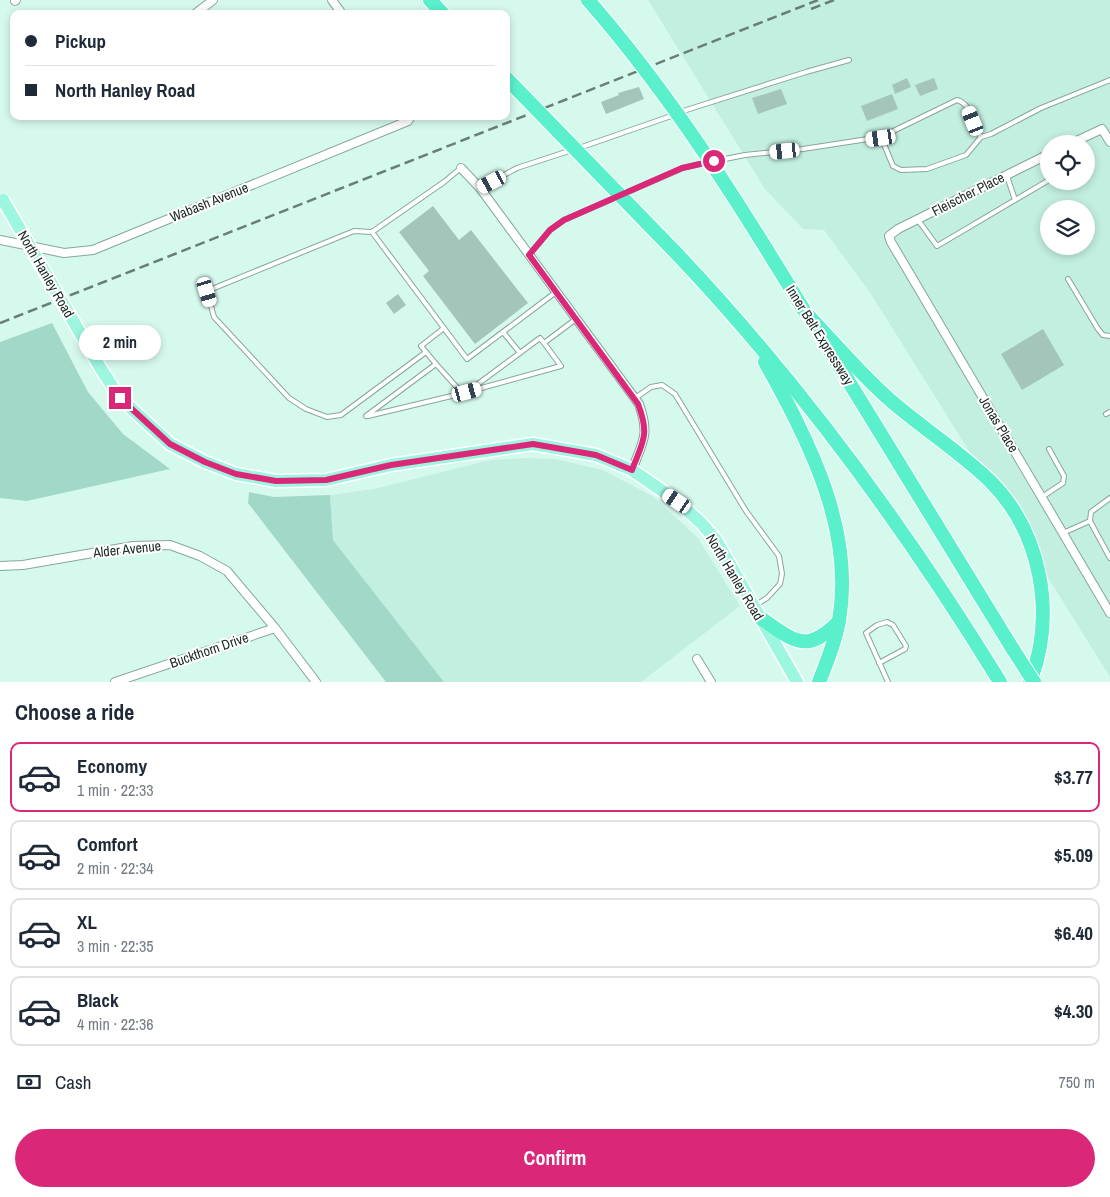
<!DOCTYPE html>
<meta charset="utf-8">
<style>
:root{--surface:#fff;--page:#f6f6f7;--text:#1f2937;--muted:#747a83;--line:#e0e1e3;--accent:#db2777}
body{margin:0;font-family:"Archivo Narrow",sans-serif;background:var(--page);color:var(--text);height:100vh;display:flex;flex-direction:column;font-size:19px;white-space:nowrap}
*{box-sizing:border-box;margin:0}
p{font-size:16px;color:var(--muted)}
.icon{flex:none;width:28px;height:28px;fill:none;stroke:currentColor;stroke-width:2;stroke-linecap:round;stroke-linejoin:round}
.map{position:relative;height:682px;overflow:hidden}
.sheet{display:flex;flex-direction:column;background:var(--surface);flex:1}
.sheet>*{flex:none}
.banner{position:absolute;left:10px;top:10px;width:500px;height:110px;border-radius:10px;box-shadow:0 2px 8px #0003;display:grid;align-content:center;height:110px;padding:0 15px;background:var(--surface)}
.controls{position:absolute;left:1040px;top:135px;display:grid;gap:10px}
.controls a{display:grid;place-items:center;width:55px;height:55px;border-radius:50%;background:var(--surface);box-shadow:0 2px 8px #0003;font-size:25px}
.end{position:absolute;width:22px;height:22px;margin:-11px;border:6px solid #db2777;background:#fff;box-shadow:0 0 0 2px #fff}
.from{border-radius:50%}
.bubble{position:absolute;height:35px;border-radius:18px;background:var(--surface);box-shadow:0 2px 8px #0003;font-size:16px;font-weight:700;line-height:35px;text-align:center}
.car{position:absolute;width:15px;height:30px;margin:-15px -8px;border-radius:6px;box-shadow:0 0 4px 1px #0007;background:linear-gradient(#fff 24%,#345 0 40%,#fff 0 76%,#345 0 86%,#fff 0)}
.banner b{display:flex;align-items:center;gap:18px;height:48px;font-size:19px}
.banner b+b{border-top:1px solid var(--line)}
.banner i{width:12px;height:12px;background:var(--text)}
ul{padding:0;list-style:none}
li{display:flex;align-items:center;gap:15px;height:70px;margin:0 10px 8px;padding:0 5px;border:2px solid var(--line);border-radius:10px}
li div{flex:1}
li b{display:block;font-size:19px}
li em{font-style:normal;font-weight:700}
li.on{border-color:var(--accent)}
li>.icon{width:45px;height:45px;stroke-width:1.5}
h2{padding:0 15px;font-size:22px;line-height:60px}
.pay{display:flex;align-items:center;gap:12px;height:55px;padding:0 15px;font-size:19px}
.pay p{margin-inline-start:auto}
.cta{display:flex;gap:10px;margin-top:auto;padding:10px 15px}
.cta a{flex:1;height:58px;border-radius:30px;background:var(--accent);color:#fff;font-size:20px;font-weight:700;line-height:58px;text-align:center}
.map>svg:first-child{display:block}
.built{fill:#c3efe0;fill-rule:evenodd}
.green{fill:#a2d8c7}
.building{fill:#a4c5ba}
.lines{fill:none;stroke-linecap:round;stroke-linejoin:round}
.lane-casing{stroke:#86a79c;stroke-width:6}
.street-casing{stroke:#86a79c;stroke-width:10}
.primary-casing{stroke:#fff;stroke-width:15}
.highway-casing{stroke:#fff;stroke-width:16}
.lane{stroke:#fff;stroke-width:4}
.street{stroke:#fff;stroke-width:8}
.primary{stroke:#9cf6e0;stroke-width:12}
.highway{stroke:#5af0cb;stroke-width:14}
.rail{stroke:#687e77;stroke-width:2.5;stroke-dasharray:10 5;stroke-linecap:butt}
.primary-bridge-casing{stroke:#fff;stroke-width:15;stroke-linecap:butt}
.highway-bridge-casing{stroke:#fff;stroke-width:16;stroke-linecap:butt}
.primary-bridge{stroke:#9cf6e0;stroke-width:12}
.highway-bridge{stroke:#5af0cb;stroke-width:14}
.route{stroke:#db2777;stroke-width:6}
.labels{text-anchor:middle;stroke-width:4;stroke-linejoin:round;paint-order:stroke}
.street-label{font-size:14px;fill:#1b2824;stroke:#fff}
</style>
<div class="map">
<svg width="1110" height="682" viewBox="0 0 1110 682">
<rect width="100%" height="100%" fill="#d6f9ee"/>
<!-- built -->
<g class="built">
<path d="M648,0H1110V677L871,294L824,230L803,229L765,189ZM1049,144H1086V181H1049ZM1049,209H1086V246H1049Z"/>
<polygon points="523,458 555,459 603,470 654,497 698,538 740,606 641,682 444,682 333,540 330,495 374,489 490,460"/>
</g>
<!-- green -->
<g class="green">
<polygon points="52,323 88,392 123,434 170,469 27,501 0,498 0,342"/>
<polygon points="249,492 274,497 330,495 333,540 444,682 386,682 248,503"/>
</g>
<!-- building -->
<g class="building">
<polygon points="907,78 911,87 895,94 892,85"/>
<polygon points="934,78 938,89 920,96 915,85"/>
<polygon points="639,87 644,99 606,114 601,102 619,95 618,93"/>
<polygon points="781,89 787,104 758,114 752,98"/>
<polygon points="892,94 898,109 867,121 861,106"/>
<polygon points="433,206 459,240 471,230 528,303 475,344 423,276 429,271 399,232"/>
<polygon points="398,294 406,305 394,314 386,303"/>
<polygon points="1043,329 1064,365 1022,390 1001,354"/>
</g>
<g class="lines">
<!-- lane casing -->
<g class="lane-casing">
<g id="lane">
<polyline points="680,112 806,72 849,60"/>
<polyline points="881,137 893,166 901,170 927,169 966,155 981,137"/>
<polyline points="579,148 674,115"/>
<path d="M715,161L745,155L803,149L881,137L957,100C974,105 970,126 981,137L991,134L1041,108L1110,80"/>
<polyline points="461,168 444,182 372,232 467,359 556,292"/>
<polyline points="1007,176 1015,200"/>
<polyline points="480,188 517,168 572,150"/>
<polyline points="623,194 683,168 708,162"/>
<polyline points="918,220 937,246 1049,180"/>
<polyline points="372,232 354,231 207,291 214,317 289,398 306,409 327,417 341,415 426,352"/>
<polyline points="529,255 550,230 564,220 617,197"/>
<polyline points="1068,279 1098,329 1103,335 1110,336"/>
<polyline points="503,332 520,353"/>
<polyline points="544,343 561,366 467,392 540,338 544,343 576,319"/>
<polyline points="436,364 421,346 444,328"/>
<polyline points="635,398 651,387 662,385 675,394 746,511 779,556 782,574 780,584 767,598 756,605"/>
<polyline points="1106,414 1110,412"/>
<polyline points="366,416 436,364 462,393"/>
<polyline points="368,416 464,393"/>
<polyline points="1042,497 1063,483 1064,476 1049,449"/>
<polyline points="1090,521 1091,512 1110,498"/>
<polyline points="1063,533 1090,521 1110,558"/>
<polyline points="879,663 905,649 906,646 893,625 887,622 877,625 866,633 888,682"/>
</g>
</g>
<!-- street casing -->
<g class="street-casing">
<g id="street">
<polyline points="332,0 342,14"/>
<polyline points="15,1 16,0"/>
<polyline points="195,14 213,0"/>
<polyline points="1070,144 1102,129 1110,142"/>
<polyline points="1049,154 898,229 889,236 891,242 1110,613"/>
<path d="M461,168L480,188L639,404C650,435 643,441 632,470"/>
<polyline points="0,240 64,253 93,250 408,121 411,116"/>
<polyline points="0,566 23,565 133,546 170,545 200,556 227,571 275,628 316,682"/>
<polyline points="697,659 711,682"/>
<polyline points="115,682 275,628"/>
</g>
</g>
<!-- primary casing -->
<g class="primary-casing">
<polyline id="primary" points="101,369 120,398 170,444 205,462 236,474 276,481 326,480 391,465 533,444 596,455 632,470 677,501 701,523 716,540 797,682"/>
</g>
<!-- highway casing -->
<g class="highway-casing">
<g id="highway">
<polyline points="430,0 443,14"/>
<path d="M678,255C801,385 906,529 1000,682"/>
<path d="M805,312C833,341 859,373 890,400C922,428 959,451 990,481C1042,533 1056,615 1030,682"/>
<polyline points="822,338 1014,651"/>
<path d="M765,362C808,440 855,528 839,621C835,642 827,662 819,682"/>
<path d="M762,619C795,642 807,654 839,621"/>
</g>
</g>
<!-- lane -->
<use href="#lane" class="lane"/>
<!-- street -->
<use href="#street" class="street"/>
<!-- primary -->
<use href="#primary" class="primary"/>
<!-- highway -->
<use href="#highway" class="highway"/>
<!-- rail -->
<g class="rail">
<polyline points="811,9 834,0"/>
<polyline points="0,323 818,0"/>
</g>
<!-- primary-bridge casing -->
<g class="primary-bridge-casing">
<polyline id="primary-bridge" points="3,200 101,369"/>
</g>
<!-- highway-bridge casing -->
<g class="highway-bridge-casing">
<g id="highway-bridge">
<path d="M588,0C672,96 739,203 805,312"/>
<polyline points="507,79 678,255"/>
<polyline points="1014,651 1034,682"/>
</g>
</g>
<!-- primary-bridge -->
<use href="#primary-bridge" class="primary-bridge"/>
<!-- highway-bridge -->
<use href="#highway-bridge" class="highway-bridge"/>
</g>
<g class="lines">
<!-- route -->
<path class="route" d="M120,398L170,444L205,462L236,474L276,481L326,480L391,465L533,444L596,455L632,470C643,441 650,435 638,404L529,255L550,230L564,220L682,168L714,161"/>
</g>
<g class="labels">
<!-- street labels -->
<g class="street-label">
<text transform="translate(968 194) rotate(-27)" y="5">Fleischer Place</text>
<text transform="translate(209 202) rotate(-22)" y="5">Wabash Avenue</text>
<text transform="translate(46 274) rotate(60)" y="5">North Hanley Road</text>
<text transform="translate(820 335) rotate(58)" y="5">Inner Belt Expressway</text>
<text transform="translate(999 424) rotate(59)" y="5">Jonas Place</text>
<text transform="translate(127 549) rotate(-6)" y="5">Alder Avenue</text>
<text transform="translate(735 577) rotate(59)" y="5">North Hanley Road</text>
<text transform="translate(209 650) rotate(-19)" y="5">Buckthorn Drive</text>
</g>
</g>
</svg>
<div class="controls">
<a><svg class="icon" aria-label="locate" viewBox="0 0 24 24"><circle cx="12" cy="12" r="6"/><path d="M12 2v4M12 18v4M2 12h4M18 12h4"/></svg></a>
<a><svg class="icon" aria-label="layers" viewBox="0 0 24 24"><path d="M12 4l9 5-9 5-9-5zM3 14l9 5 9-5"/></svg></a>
</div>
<i class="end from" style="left:714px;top:161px"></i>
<i class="end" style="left:120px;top:398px"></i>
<div class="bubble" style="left:79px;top:325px;width:82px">2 min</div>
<i class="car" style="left:973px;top:121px;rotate:338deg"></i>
<i class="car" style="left:881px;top:138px;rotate:262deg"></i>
<i class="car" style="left:785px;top:151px;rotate:264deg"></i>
<i class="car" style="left:492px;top:182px;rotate:242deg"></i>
<i class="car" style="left:207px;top:292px;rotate:163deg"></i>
<i class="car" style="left:467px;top:392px;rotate:75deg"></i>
<i class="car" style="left:677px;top:501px;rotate:304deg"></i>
<div class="banner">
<b><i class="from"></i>Pickup</b>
<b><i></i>North Hanley Road</b>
</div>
</div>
<section class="sheet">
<h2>Choose a ride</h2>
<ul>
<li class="on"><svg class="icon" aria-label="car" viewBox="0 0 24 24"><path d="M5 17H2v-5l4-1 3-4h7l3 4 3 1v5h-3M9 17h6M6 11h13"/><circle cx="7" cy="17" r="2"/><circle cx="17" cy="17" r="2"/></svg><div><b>Economy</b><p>1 min · 22:33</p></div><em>$3.77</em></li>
<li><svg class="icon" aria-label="car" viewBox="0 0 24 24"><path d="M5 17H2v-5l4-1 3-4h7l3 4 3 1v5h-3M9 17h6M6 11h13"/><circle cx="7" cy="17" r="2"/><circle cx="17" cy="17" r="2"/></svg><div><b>Comfort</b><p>2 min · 22:34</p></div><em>$5.09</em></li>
<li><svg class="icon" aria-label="car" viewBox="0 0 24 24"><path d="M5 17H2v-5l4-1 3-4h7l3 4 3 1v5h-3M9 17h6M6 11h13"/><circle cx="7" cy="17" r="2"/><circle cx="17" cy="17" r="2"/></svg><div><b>XL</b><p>3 min · 22:35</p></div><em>$6.40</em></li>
<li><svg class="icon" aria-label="car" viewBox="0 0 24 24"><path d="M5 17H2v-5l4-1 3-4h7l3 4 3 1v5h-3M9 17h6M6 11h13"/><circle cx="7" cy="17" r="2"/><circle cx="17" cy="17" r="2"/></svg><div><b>Black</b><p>4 min · 22:36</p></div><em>$4.30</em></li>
</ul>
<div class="pay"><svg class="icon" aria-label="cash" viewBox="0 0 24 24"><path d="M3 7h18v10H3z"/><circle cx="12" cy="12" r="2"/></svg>Cash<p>750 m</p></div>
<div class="cta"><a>Confirm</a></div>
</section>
